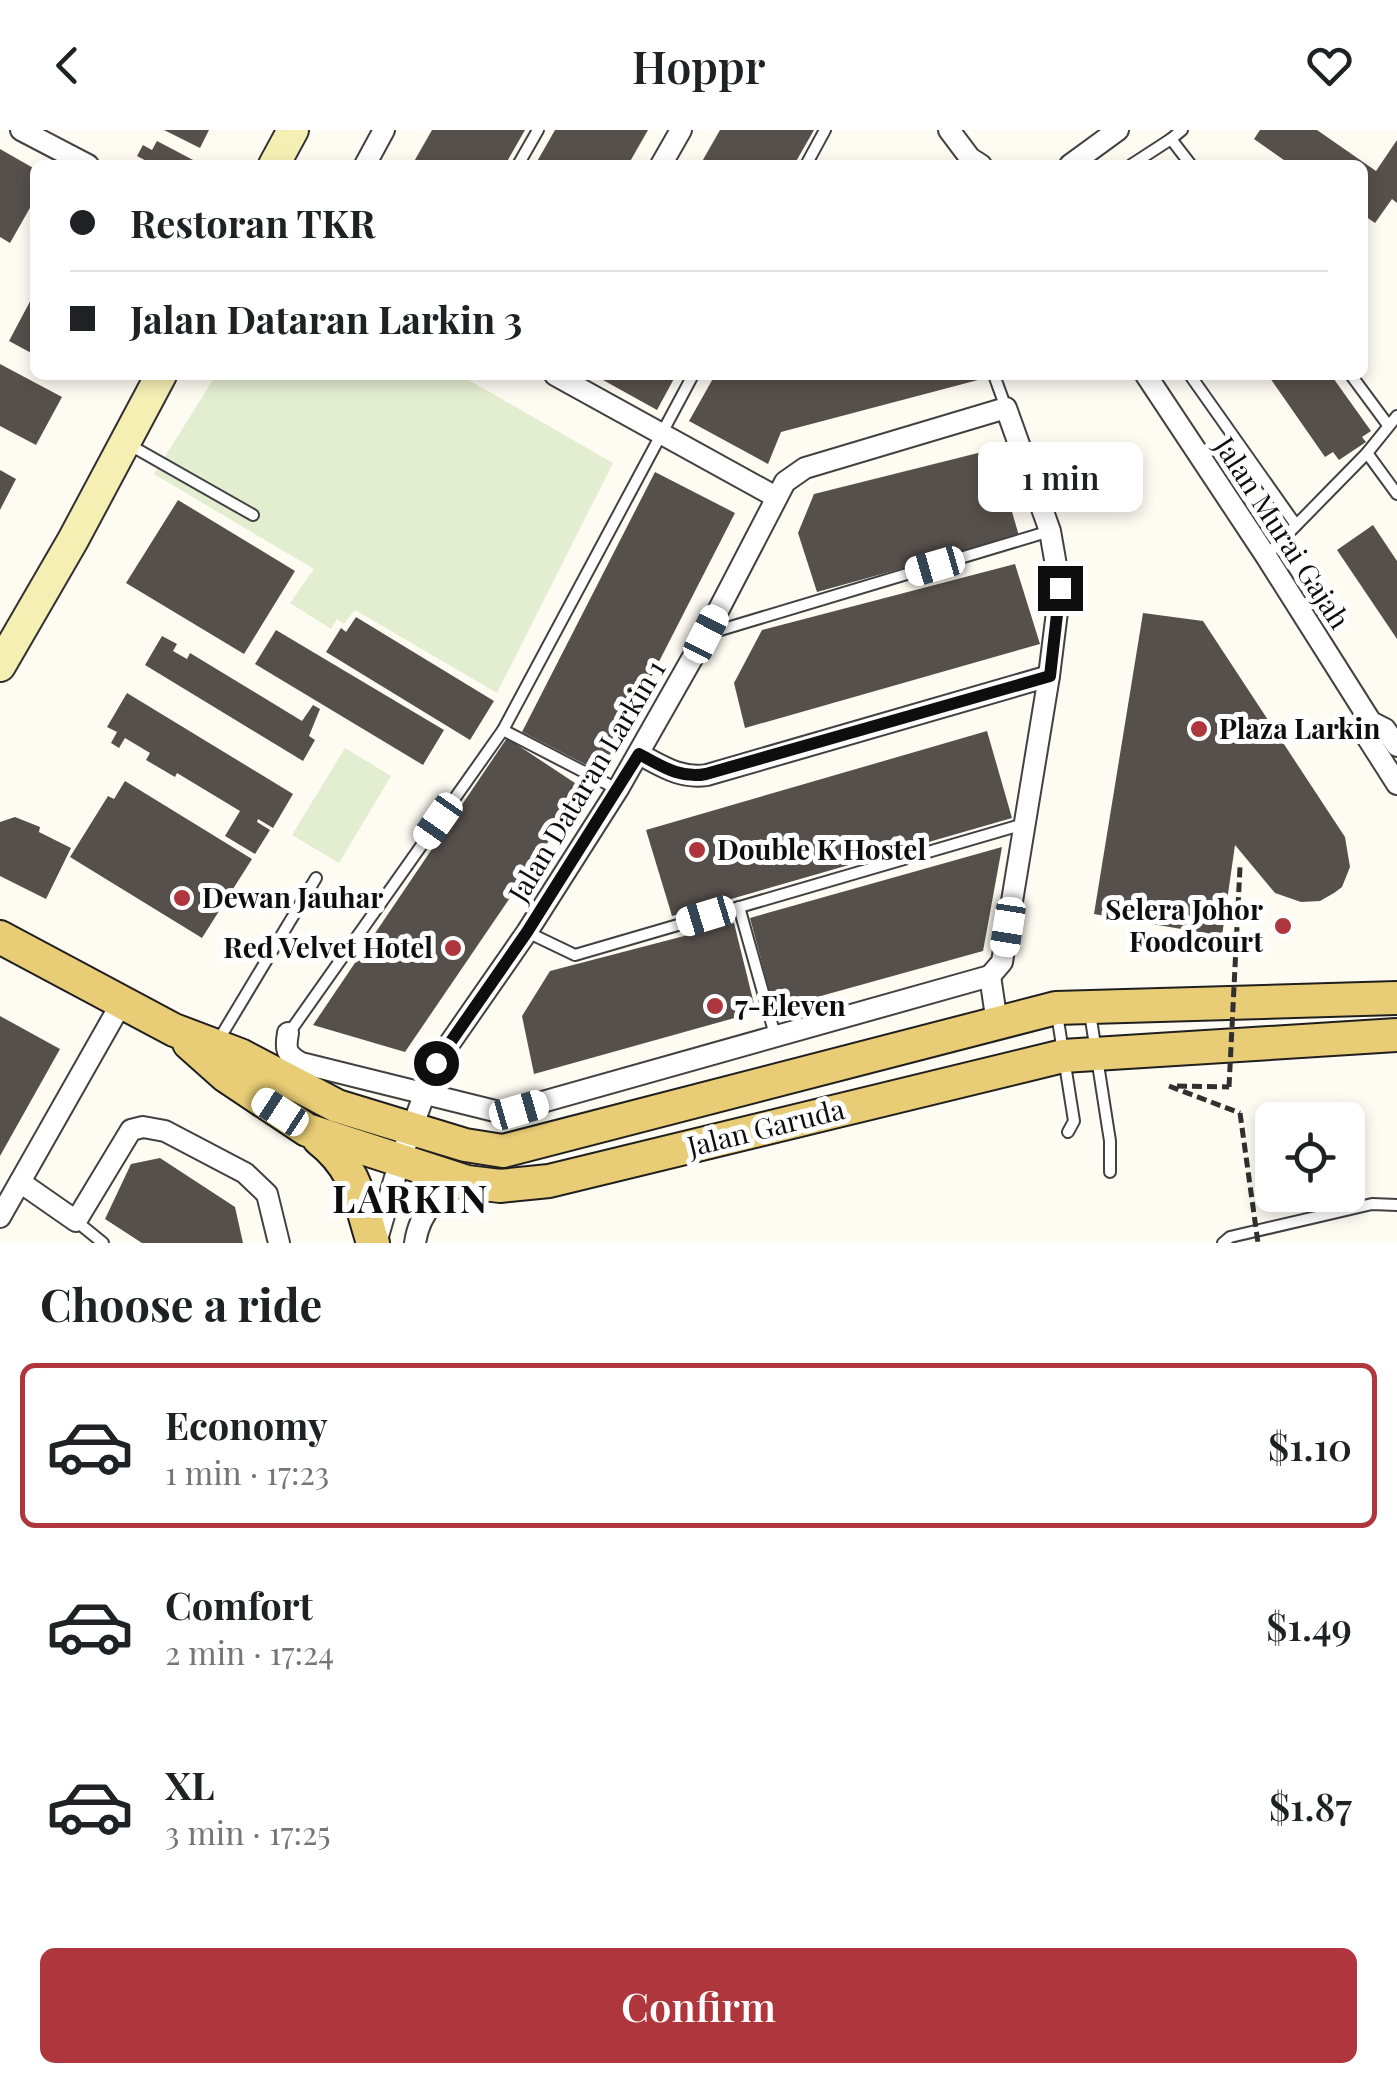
<!DOCTYPE html>
<meta charset="utf-8">
<style>
:root{--surface:#fff;--page:#f2f2f2;--text:#202124;--muted:#757577;--line:#e0e0e0;--accent:#af363c}
body{margin:0;font-family:"Playfair Display",serif;background:var(--page);color:var(--text);height:100vh;display:flex;flex-direction:column;font-size:38px;white-space:nowrap}
*{box-sizing:border-box;margin:0}
p{font-size:32px;color:var(--muted)}
.icon{flex:none;width:55px;height:55px;fill:none;stroke:currentColor;stroke-width:2;stroke-linecap:round;stroke-linejoin:round}
.map{position:relative;height:1113px;overflow:hidden}
.side{display:flex;flex-direction:column;background:var(--surface);flex:1}
.side>*{flex:none}
.hud{position:absolute;left:30px;top:30px;width:1338px;height:220px;border-radius:15px;box-shadow:0 5px 15px #0003;display:grid;align-content:center;height:220px;padding:0 40px;background:var(--surface)}
.buttons{position:absolute;left:1255px;top:972px;display:grid;gap:20px}
.buttons a{display:grid;place-items:center;width:110px;height:110px;border-radius:15px;background:var(--surface);box-shadow:0 5px 15px #0003;font-size:50px}
.end{position:absolute;width:45px;height:45px;margin:-22px;border:12px solid #0e0e0e;background:#fff;box-shadow:0 0 0 5px #fff}
.from{border-radius:50%}
.bubble{position:absolute;height:70px;border-radius:15px;background:var(--surface);box-shadow:0 5px 15px #0003;font-size:32px;font-weight:600;line-height:70px;text-align:center}
.car{position:absolute;width:30px;height:60px;margin:-30px -15px;border-radius:12px;box-shadow:0 0 8px 2px #0007;background:linear-gradient(#fff 24%,#345 0 40%,#fff 0 76%,#345 0 86%,#fff 0)}
.hud b{display:flex;align-items:center;gap:35px;height:95px;font-size:38px}
.hud b+b{border-top:2px solid var(--line)}
.hud i{width:25px;height:25px;background:var(--text)}
ul{padding:0;list-style:none}
li{display:flex;align-items:center;gap:30px;height:165px;margin:0 20px 15px;padding:0 20px;border:5px solid transparent;border-radius:15px}
li div{flex:1}
li b{display:block;font-size:38px}
li em{font-style:normal;font-weight:600}
li.on{border-color:var(--accent)}
li>.icon{width:90px;height:90px;stroke-width:1.5}
h2{padding:0 40px;font-size:45px;line-height:120px}
.primary-button{display:flex;gap:20px;margin-top:auto;padding:20px 40px}
.primary-button a{flex:1;height:115px;border-radius:15px;background:var(--accent);color:#fff;font-size:40px;font-weight:600;line-height:115px;text-align:center}
header{display:flex;justify-content:space-between;align-items:center;height:130px;padding:0 40px;background:var(--surface);font-size:45px;font-weight:600}
.map>svg:first-child{display:block}
.pitch{fill:#e3edcf}
.building{fill:#56504c}
.lines{fill:none;stroke-linecap:round;stroke-linejoin:round}
.lane-casing{stroke:#414141;stroke-width:14}
.street-casing{stroke:#414141;stroke-width:24}
.secondary-casing{stroke:#303030;stroke-width:34}
.primary-casing{stroke:#1f1f1f;stroke-width:36}
.path{stroke:#303030;stroke-width:5;stroke-dasharray:10 5;stroke-linecap:butt}
.lane{stroke:#fff;stroke-width:10}
.street{stroke:#fff;stroke-width:20}
.secondary{stroke:#f6efb4;stroke-width:30}
.primary{stroke:#e9cd76;stroke-width:32}
.path-bridge{stroke:#303030;stroke-width:5;stroke-dasharray:10 5;stroke-linecap:butt}
.route{stroke:#0e0e0e;stroke-width:12}
.poi-dot{fill:#af363c;stroke:#fff;stroke-width:4}
.labels{text-anchor:middle;stroke-width:10;stroke-linejoin:round;paint-order:stroke}
.street-label{font-size:28px;fill:#0e0e0e;stroke:#fff}
.poi-label{font-size:28px;font-weight:bold;fill:#0e0e0e;stroke:#fff;text-anchor:start}
.district-label{font-size:38px;font-weight:bold;letter-spacing:2.5px;fill:#0e0e0e;stroke:#fff}
</style>
<header><svg class="icon" aria-label="back" viewBox="0 0 24 24"><path d="M15 5l-7 7 7 7"/></svg>Hoppr<svg class="icon" aria-label="heart" viewBox="0 0 24 24"><path d="M12 20l-8-8c-3-5 5-10 8-4 3-6 11-1 8 4z"/></svg></header>
<div class="map">
<svg width="1397" height="1113" viewBox="0 0 1397 1113">
<rect width="100%" height="100%" fill="#fdfbf2"/>
<!-- pitch -->
<g class="pitch">
<polygon points="216,245 460,245 613,333 497,563 355,480 344,494 337,489 331,499 290,473 314,439 154,344"/>
<polygon points="345,618 391,646 339,733 292,705"/>
</g>
<!-- building -->
<g class="building">
<polygon points="164,0 209,0 200,18"/>
<polygon points="432,0 525,0 505,35 412,35"/>
<polygon points="555,0 648,0 628,35 535,35"/>
<polygon points="720,0 814,0 794,35 700,35"/>
<polygon points="1260,0 1317,0 1376,41 1397,10 1397,73 1392,69 1375,93 1362,84 1362,35 1291,35 1254,9"/>
<polygon points="157,11 195,31 193,35 154,35 137,26 143,15 152,20"/>
<polygon points="0,19 35,39 35,69 10,113 0,107"/>
<polygon points="35,162 35,225 9,211"/>
<polygon points="0,234 62,267 36,315 0,296"/>
<polygon points="594,245 676,245 657,280"/>
<polygon points="715,245 977,245 978,250 781,302 768,334 689,291"/>
<polygon points="1268,245 1331,245 1371,301 1362,307 1366,312 1339,330 1333,322 1325,327"/>
<polygon points="994,319 1019,406 817,462 798,403 814,364"/>
<polygon points="0,340 16,349 0,380"/>
<polygon points="655,342 735,383 602,643 522,602"/>
<polygon points="178,370 295,441 244,524 126,453"/>
<polygon points="1373,395 1397,431 1397,509 1337,420"/>
<polygon points="1015,434 1040,514 745,598 734,553 762,500"/>
<polygon points="1143,483 1203,491 1345,707 1350,737 1342,757 1334,763 1320,771 1301,772 1275,763 1235,715 1222,806 1094,784"/>
<polygon points="356,487 494,571 470,610 326,522 341,498 346,502"/>
<polygon points="276,500 444,600 423,635 255,534"/>
<polygon points="162,506 177,514 173,521 187,529 190,523 302,591 313,575 320,579 309,606 315,610 303,631 145,535"/>
<polygon points="127,563 293,664 273,698 258,689 257,692 270,700 255,724 225,706 240,681 177,643 175,647 146,630 150,623 125,608 119,618 111,613 117,602 107,597"/>
<polygon points="987,601 1012,688 672,786 646,700"/>
<polygon points="507,608 584,659 405,922 313,895"/>
<polygon points="125,651 252,729 202,808 70,727 108,666 114,669"/>
<polygon points="15,687 40,697 39,702 71,718 46,769 0,746 0,692"/>
<polygon points="1002,717 983,821 774,879 750,788"/>
<polygon points="734,793 756,882 534,944 522,886 550,841"/>
<polygon points="0,886 60,919 0,1026"/>
<polygon points="160,1028 235,1077 243,1113 142,1113 105,1089 131,1034"/>
</g>
<g class="lines">
<!-- lane casing -->
<g class="lane-casing">
<g id="lane">
<polyline points="1182,0 1171,9 1191,35"/>
<polyline points="518,35 538,0"/>
<polyline points="806,35 825,0"/>
<polyline points="1131,35 1171,9"/>
<polyline points="994,245 1006,278"/>
<polyline points="1190,245 1296,395"/>
<polyline points="1351,245 1388,295"/>
<polyline points="128,314 253,385"/>
<polyline points="1367,323 1397,364"/>
<polyline points="1267,425 1367,323 1397,286"/>
<polyline points="707,504 1050,401"/>
<polyline points="503,600 617,659"/>
<polyline points="739,777 775,905"/>
<polyline points="527,802 575,825 1024,694"/>
<polyline points="1090,883 1110,1011 1110,1042"/>
<polyline points="1057,884 1074,991 1068,1002"/>
<polyline points="289,903 503,600 693,245"/>
<polyline points="218,911 316,748"/>
<polyline points="76,1091 103,1113"/>
<polyline points="1223,1113 1230,1107 1372,1074 1397,1075"/>
</g>
</g>
<!-- street casing -->
<g class="street-casing">
<g id="street">
<polyline points="21,0 88,35"/>
<polyline points="949,0 970,28 981,35"/>
<polyline points="365,35 384,0"/>
<polyline points="661,35 681,0"/>
<polyline points="1070,35 1118,0"/>
<polyline points="555,245 776,367"/>
<polyline points="1146,245 1266,426 1371,592 1385,599 1397,616"/>
<polyline points="1371,592 1367,607 1397,654"/>
<path d="M639,624C662,636 680,649 707,645L1049,546"/>
<polyline points="990,846 997,893"/>
<path d="M288,903C285,920 286,924 301,933L503,983L990,846"/>
<polyline points="20,1052 76,1091 131,1000 143,997 165,1001 245,1043 267,1064 279,1113"/>
<polyline points="0,1087 122,872"/>
<polyline points="376,1113 400,1030 436,933 527,802 618,659 706,504 785,352 805,338 1006,278 1050,401 1060,458 1049,546 1002,832 990,846"/>
<path d="M415,1113C420,1080 438,1065 467,1052"/>
</g>
</g>
<!-- secondary casing -->
<g class="secondary-casing">
<g id="secondary">
<polyline points="274,35 293,0"/>
<polyline points="0,536 73,410 161,245"/>
</g>
</g>
<!-- primary casing -->
<g class="primary-casing">
<g id="primary">
<polyline points="0,807 174,900 240,925 337,976 465,1015 503,1021 1056,878 1397,868"/>
<polyline points="189,913 226,946 307,1000 467,1052 500,1056 549,1051 1063,926 1397,905"/>
<path d="M319,1009C357,1039 359,1069 373,1113"/>
</g>
</g>
<!-- path -->
<g class="path">
<polyline points="1169,956 1240,983"/>
<polyline points="1177,956 1229,957"/>
</g>
<!-- lane -->
<use href="#lane" class="lane"/>
<!-- street -->
<use href="#street" class="street"/>
<!-- secondary -->
<use href="#secondary" class="secondary"/>
<!-- primary -->
<use href="#primary" class="primary"/>
<!-- path-bridge -->
<g class="path-bridge">
<polyline points="1229,957 1240,737"/>
<polyline points="1240,983 1258,1113"/>
</g>
</g>
<g class="lines">
<!-- route -->
<path class="route" d="M436,933L527,802L639,624C662,636 680,649 706,644L1050,546L1060,458"/>
</g>
<!-- markers -->
<g class="poi-dot">
<circle cx="1199" cy="599" r="10"/>
<circle cx="697" cy="720" r="10"/>
<circle cx="182" cy="768" r="10"/>
<circle cx="1283" cy="796" r="10"/>
<circle cx="453" cy="818" r="10"/>
<circle cx="715" cy="876" r="10"/>
</g>
<g class="labels">
<!-- street labels -->
<g class="street-label">
<text transform="translate(1282 403) rotate(57)" y="10">Jalan Murai Gajah</text>
<text transform="translate(587 651) rotate(-59)" y="10">Jalan Dataran Larkin 1</text>
<text transform="translate(766 998) rotate(-14)" y="10">Jalan Garuda</text>
</g>
<!-- poi labels -->
<g class="poi-label">
<text x="1219" y="609">Plaza Larkin</text>
<text x="717" y="730">Double K Hostel</text>
<text x="202" y="778">Dewan Jauhar</text>
<text x="1263" y="790" text-anchor="end">Selera Johor<tspan x="1263" dy="32">Foodcourt</tspan></text>
<text x="433" y="828" text-anchor="end">Red Velvet Hotel</text>
<text x="735" y="886">7-Eleven</text>
</g>
<!-- district labels -->
<g class="district-label">
<text x="411" y="1083">LARKIN</text>
</g>
</g>
</svg>
<div class="buttons">
<a><svg class="icon" aria-label="locate" viewBox="0 0 24 24"><circle cx="12" cy="12" r="6"/><path d="M12 2v4M12 18v4M2 12h4M18 12h4"/></svg></a>
</div>
<i class="end from" style="left:436px;top:933px"></i>
<i class="end" style="left:1060px;top:458px"></i>
<div class="bubble" style="left:978px;top:312px;width:165px">1 min</div>
<i class="car" style="left:935px;top:436px;rotate:254deg"></i>
<i class="car" style="left:706px;top:504px;rotate:27deg"></i>
<i class="car" style="left:438px;top:691px;rotate:215deg"></i>
<i class="car" style="left:706px;top:786px;rotate:253deg"></i>
<i class="car" style="left:1008px;top:797px;rotate:189deg"></i>
<i class="car" style="left:519px;top:980px;rotate:74deg"></i>
<i class="car" style="left:280px;top:982px;rotate:303deg"></i>
<div class="hud">
<b><i class="from"></i>Restoran TKR</b>
<b><i></i>Jalan Dataran Larkin 3</b>
</div>
</div>
<section class="side">
<h2>Choose a ride</h2>
<ul>
<li class="on"><svg class="icon" aria-label="car" viewBox="0 0 24 24"><path d="M5 17H2v-5l4-1 3-4h7l3 4 3 1v5h-3M9 17h6M6 11h13"/><circle cx="7" cy="17" r="2"/><circle cx="17" cy="17" r="2"/></svg><div><b>Economy</b><p>1 min · 17:23</p></div><em>$1.10</em></li>
<li><svg class="icon" aria-label="car" viewBox="0 0 24 24"><path d="M5 17H2v-5l4-1 3-4h7l3 4 3 1v5h-3M9 17h6M6 11h13"/><circle cx="7" cy="17" r="2"/><circle cx="17" cy="17" r="2"/></svg><div><b>Comfort</b><p>2 min · 17:24</p></div><em>$1.49</em></li>
<li><svg class="icon" aria-label="car" viewBox="0 0 24 24"><path d="M5 17H2v-5l4-1 3-4h7l3 4 3 1v5h-3M9 17h6M6 11h13"/><circle cx="7" cy="17" r="2"/><circle cx="17" cy="17" r="2"/></svg><div><b>XL</b><p>3 min · 17:25</p></div><em>$1.87</em></li>
</ul>
<div class="primary-button"><a>Confirm</a></div>
</section>
